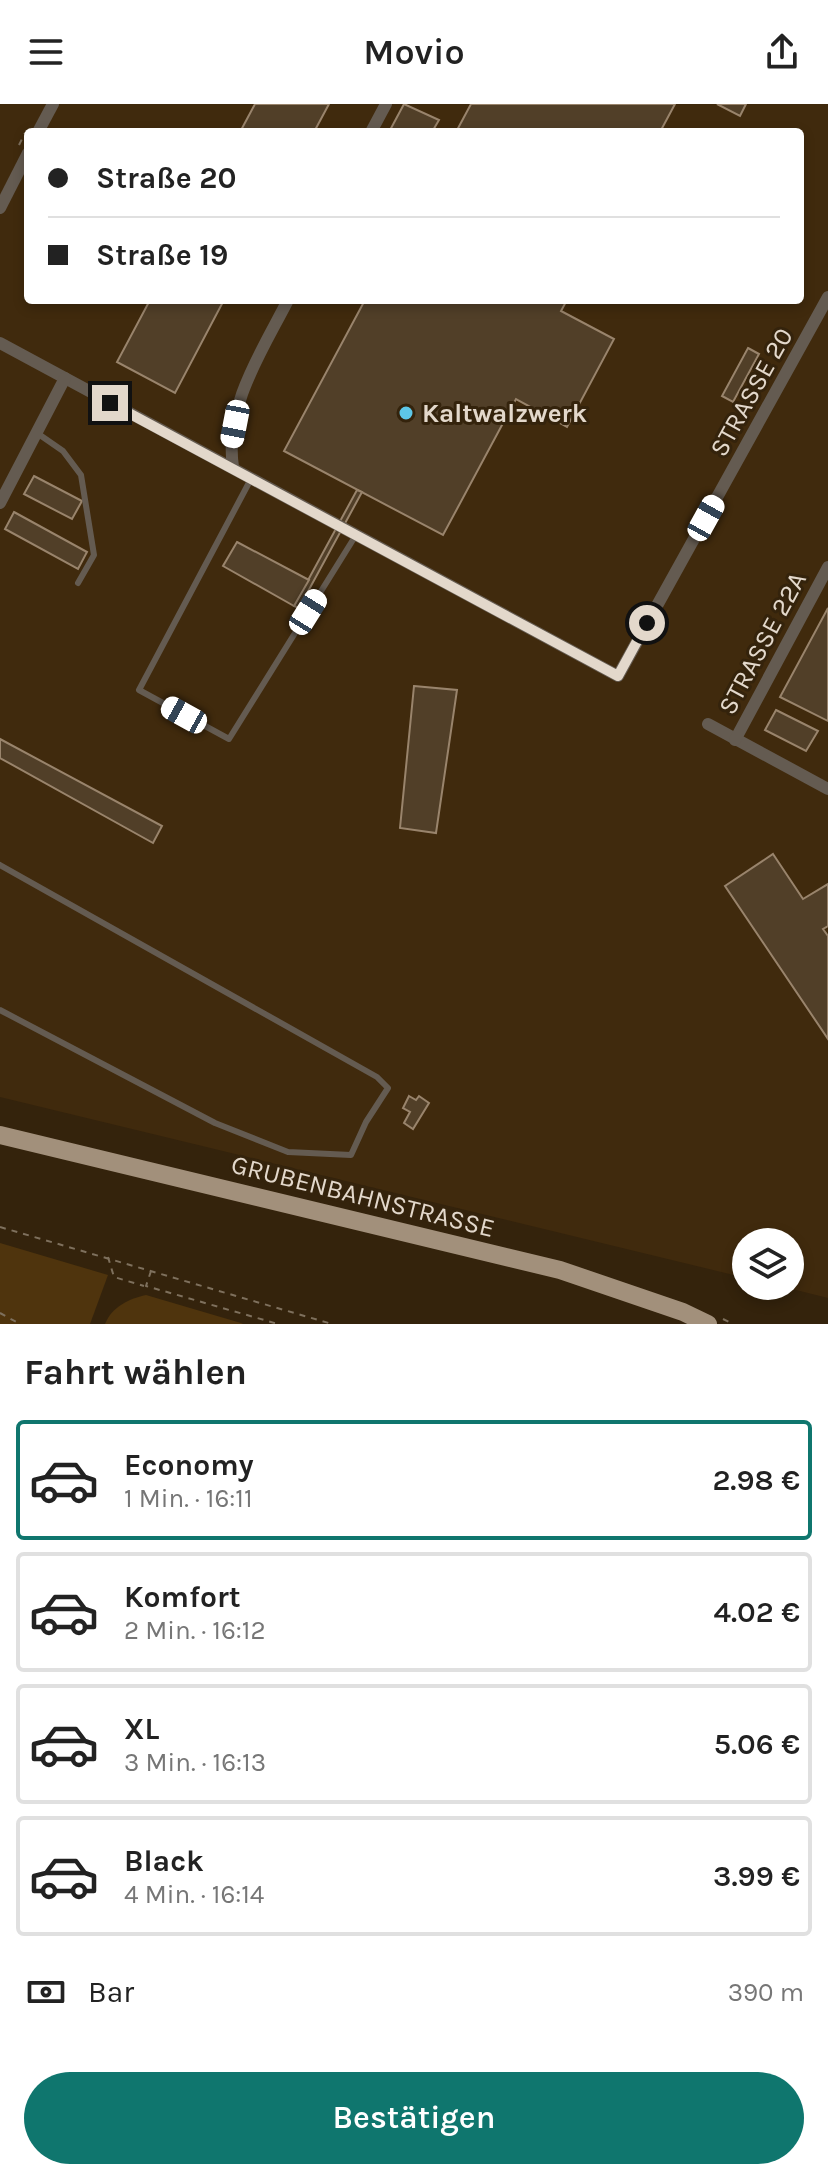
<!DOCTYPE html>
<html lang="de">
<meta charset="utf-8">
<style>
:root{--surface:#fff;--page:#f6f6f6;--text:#222;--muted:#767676;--line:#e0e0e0;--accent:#0f766e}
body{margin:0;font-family:Karla,sans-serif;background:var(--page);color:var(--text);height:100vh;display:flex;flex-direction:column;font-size:30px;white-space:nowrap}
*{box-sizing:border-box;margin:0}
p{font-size:26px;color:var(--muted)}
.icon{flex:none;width:44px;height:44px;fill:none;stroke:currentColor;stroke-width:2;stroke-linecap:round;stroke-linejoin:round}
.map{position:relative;height:1220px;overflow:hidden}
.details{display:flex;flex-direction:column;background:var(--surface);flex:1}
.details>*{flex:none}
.banner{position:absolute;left:24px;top:24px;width:780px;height:176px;border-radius:8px;box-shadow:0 4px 12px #0003;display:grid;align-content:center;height:176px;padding:0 24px;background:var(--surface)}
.fabs{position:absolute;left:732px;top:1124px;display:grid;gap:16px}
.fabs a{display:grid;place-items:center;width:72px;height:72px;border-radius:50%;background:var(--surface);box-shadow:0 4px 12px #0003;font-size:40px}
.end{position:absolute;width:36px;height:36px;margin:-18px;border:10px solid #e3d8cb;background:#111;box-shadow:0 0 0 4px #111}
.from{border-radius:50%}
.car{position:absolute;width:24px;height:48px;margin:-24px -12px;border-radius:10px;box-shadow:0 0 6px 2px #0007;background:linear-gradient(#fff 24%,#345 0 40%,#fff 0 76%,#345 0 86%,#fff 0)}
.banner b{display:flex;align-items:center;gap:28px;height:76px;font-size:30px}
.banner b+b{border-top:2px solid var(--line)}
.banner i{width:20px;height:20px;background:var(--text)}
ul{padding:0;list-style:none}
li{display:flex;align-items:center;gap:24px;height:120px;margin:0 16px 12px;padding:0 8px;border:4px solid var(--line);border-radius:8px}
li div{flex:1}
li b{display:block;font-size:30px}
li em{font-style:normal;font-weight:600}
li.on{border-color:var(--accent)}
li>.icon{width:72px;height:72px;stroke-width:1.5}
h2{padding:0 24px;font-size:36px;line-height:96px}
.pay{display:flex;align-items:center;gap:20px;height:88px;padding:0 24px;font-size:30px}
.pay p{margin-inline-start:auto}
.action{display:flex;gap:16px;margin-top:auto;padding:16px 24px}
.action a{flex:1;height:92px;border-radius:48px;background:var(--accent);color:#fff;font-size:32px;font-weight:600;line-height:92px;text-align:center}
header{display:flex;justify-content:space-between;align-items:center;height:104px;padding:0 24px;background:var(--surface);font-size:36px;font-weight:600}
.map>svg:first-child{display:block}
.built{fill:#402a0d;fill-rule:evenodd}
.green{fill:#4f340d}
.building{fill:#513f28;stroke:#99846c;stroke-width:2}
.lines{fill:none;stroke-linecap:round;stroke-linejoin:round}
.path{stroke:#7e705d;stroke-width:2;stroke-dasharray:6 6;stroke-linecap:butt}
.lane{stroke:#645b51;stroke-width:6}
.street{stroke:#645b51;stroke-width:12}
.primary{stroke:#a2907b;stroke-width:18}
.route{stroke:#e3d8cb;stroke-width:10}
.poi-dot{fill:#5dc7e8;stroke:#34230c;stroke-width:3}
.labels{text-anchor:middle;stroke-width:6;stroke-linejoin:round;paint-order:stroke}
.street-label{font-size:26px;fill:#e3d8cb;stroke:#34230c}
.poi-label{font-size:26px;font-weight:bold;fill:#e3d8cb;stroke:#34230c;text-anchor:start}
</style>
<header><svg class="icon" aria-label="menu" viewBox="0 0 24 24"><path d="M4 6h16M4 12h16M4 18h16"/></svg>Movio<svg class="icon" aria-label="share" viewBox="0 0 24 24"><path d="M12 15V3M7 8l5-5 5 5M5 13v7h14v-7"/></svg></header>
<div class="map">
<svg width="828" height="1220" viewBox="0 0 828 1220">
<rect width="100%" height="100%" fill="#34230c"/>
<!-- built -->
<path class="built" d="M0,0H828V1194L780,1182H790V1138H746V1174L0,993ZM28,28H800V196H28Z"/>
<!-- green -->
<g class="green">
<polygon points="0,1139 108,1171 90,1220 0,1220"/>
<path d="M146,1191L241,1219L243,1220H105C112,1203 128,1195 146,1191Z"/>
</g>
<!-- building -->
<g class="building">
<polygon points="255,0 329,0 314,28 240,28"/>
<polygon points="404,0 439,16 432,28 389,28"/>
<polygon points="471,0 675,0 660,28 456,28"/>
<polygon points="717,0 746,0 740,12"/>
<polygon points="150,196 224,196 175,289 117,258"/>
<polygon points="365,196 567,196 561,207 614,235 567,323 516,295 443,431 284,347"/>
<polygon points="748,244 759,250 733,298 722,292"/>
<polygon points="34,372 82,397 72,415 24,390"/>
<polygon points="357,386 362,388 299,504 294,502"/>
<polygon points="14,408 87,448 78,465 5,425"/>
<polygon points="237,438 309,476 294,502 223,462"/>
<polygon points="828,504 828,617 780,593"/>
<polygon points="414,582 457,586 436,729 400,724"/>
<polygon points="776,606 818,627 806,647 765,626"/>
<polygon points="0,635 162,722 153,739 0,654"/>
<polygon points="773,750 803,795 828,780 828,822 823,825 828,832 828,935 725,782"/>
<polygon points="409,992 416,996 419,992 429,999 413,1025 404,1019 410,1008 403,1004"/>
</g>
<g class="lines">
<!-- path -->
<g class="path">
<polyline points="19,41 25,29"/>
<polyline points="0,1123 332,1220"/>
<polyline points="108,1153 114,1173 144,1182"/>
<polyline points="151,1167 146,1182 278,1220"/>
<polyline points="0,1209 20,1220"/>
<polyline points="723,1215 733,1220"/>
</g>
<!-- lane -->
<g class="lane">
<polyline points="37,329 63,347 81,371 94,451 78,479"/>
<polyline points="252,373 139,586 229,635 356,431"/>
<polyline points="0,761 361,964 377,973 388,984 366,1018 351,1051 288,1048 215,1019 0,906"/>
</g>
<!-- street -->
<g class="street">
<polyline points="38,28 53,0"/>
<polyline points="371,28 386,0"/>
<polyline points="0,104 28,49"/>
<polyline points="0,239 618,572 828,193"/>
<path d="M233,363C224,303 262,247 288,196"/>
<polyline points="0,399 65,274"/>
<polyline points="708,620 828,685"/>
<polyline points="735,636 828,463"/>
</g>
<!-- primary -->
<polyline class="primary" points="0,1031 560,1166 683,1208 708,1220"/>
</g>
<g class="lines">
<!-- route -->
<polyline class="route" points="110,299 618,572 647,519"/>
</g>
<!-- markers -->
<circle class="poi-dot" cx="406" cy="309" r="8"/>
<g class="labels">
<!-- street labels -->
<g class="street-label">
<text transform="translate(751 288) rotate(-61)" y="9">STRASSE 20</text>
<text transform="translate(762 539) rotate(-62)" y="9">STRASSE 22A</text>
<text transform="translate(363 1092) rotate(14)" y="9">GRUBENBAHNSTRASSE</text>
</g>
<!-- poi labels -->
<g class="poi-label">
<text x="422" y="318">Kaltwalzwerk</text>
</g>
</g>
</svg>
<div class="fabs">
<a><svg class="icon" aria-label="layers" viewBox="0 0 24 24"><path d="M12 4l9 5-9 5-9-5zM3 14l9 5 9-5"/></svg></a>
</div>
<i class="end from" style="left:647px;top:519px"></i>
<i class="end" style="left:110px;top:299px"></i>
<i class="car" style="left:235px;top:320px;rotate:191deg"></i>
<i class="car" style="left:706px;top:414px;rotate:29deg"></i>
<i class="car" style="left:308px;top:508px;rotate:32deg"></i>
<i class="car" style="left:184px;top:611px;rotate:299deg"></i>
<div class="banner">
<b><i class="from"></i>Straße 20</b>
<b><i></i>Straße 19</b>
</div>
</div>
<section class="details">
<h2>Fahrt wählen</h2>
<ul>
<li class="on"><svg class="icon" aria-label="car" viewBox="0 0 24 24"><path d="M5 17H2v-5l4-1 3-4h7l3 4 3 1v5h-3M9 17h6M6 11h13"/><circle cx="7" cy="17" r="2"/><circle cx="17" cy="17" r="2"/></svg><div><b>Economy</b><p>1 Min. · 16:11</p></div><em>2.98 €</em></li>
<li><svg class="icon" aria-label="car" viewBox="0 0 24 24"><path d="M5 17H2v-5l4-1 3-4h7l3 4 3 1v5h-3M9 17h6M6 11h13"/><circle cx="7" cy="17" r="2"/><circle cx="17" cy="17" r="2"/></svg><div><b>Komfort</b><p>2 Min. · 16:12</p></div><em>4.02 €</em></li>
<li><svg class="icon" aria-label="car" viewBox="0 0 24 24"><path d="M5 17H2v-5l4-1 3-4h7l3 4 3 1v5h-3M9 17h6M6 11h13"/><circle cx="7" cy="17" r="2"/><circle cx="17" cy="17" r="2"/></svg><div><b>XL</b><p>3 Min. · 16:13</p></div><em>5.06 €</em></li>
<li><svg class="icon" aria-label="car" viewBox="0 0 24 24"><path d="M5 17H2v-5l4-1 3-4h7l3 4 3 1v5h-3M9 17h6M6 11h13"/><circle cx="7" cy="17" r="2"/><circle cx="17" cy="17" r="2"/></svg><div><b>Black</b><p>4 Min. · 16:14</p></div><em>3.99 €</em></li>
</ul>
<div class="pay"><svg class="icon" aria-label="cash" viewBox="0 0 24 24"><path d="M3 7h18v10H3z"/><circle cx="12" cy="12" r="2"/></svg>Bar<p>390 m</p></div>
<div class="action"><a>Bestätigen</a></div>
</section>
